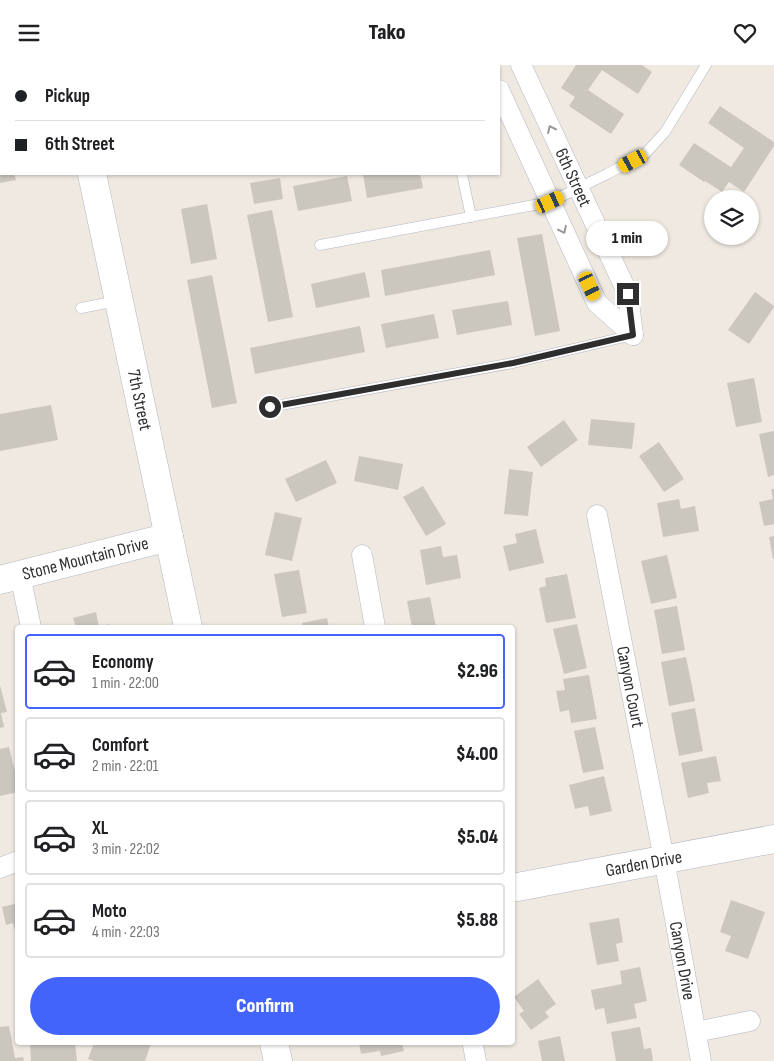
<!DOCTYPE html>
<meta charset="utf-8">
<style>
:root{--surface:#fff;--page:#f2f2f2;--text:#202124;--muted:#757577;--line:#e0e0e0;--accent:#4264fb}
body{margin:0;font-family:"Sofia Sans Condensed",sans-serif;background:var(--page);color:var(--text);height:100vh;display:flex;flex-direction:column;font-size:19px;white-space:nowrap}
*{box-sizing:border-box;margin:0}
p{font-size:16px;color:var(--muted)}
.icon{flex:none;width:28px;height:28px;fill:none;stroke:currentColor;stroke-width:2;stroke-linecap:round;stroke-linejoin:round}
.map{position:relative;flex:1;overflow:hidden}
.details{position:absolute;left:15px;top:560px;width:500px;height:420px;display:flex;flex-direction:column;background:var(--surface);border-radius:5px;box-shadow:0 1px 4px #0004}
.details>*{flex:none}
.banner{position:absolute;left:0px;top:0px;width:500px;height:110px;box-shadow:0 1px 4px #0004;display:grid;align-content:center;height:110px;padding:0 15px;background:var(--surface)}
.buttons{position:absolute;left:704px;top:125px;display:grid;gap:10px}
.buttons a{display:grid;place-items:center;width:55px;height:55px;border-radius:50%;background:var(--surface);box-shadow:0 1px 4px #0004;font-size:25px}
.end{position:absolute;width:22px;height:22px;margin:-11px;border:6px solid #2e2e2e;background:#fff;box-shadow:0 0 0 2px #fff}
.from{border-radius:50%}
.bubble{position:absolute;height:35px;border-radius:18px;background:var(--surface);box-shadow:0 1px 4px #0004;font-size:16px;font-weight:800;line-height:35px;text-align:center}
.car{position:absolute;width:15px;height:30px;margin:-15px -8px;border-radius:6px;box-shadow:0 0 4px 1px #0007;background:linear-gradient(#f5c518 24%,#345 0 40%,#f5c518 0 76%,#345 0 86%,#f5c518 0)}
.banner b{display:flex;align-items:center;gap:18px;height:48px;font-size:19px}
.banner b+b{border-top:1px solid var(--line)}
.banner i{width:12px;height:12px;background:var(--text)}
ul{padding:9px 0 0;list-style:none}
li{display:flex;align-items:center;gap:15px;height:75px;margin:0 10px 8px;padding:0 5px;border:2px solid var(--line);border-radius:5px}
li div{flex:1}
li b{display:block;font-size:19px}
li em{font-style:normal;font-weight:800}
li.current{border-color:var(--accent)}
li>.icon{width:45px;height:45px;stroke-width:1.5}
.action{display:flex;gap:10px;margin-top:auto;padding:10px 15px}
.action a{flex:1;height:58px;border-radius:30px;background:var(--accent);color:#fff;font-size:20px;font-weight:800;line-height:58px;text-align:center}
header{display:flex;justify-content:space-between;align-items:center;height:65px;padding:0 15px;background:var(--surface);font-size:22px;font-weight:800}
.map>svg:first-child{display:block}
.building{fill:#cbc7bf}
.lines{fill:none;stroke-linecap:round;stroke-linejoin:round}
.lane-casing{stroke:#b4b7c1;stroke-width:11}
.street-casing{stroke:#b4b7c1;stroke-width:21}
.secondary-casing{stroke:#b4b7c1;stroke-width:29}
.lane{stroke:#fff;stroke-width:10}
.street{stroke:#fff;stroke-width:20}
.secondary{stroke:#fff;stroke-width:28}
.oneway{stroke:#969696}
.route{stroke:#2e2e2e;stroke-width:6}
.labels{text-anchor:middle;stroke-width:4.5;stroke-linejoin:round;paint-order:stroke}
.street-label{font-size:18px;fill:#2e2e2e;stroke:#fff}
</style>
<header><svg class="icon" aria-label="menu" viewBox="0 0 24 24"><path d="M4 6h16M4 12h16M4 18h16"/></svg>Tako<svg class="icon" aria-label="heart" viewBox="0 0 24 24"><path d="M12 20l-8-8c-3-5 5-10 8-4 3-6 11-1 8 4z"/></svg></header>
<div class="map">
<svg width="774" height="996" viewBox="0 0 774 996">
<rect width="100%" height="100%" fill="#efe9e1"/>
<!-- building -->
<g class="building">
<polygon points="576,0 642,0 652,7 638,29 602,5 588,25 624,49 611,69 569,41 575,32 561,23"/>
<polygon points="720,41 774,77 774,81 744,127 729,117 722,127 705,116 704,117 679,100 694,78 731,102 744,83 708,58"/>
<polygon points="0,109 14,109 16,115 0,118"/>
<polygon points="363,109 420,109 423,123 367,133"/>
<polygon points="347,111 352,136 298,146 293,121"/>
<polygon points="280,113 283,134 254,139 250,118"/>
<polygon points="207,139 217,194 191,199 181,144"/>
<polygon points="272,145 293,252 268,257 247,150"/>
<polygon points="542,169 560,266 535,271 517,173"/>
<polygon points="490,185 495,210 385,231 381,205"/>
<polygon points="365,207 370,232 316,243 311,219"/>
<polygon points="212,210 237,338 212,343 187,215"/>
<polygon points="755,227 774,241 774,242 749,279 728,265"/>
<polygon points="508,236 512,260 457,270 452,245"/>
<polygon points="434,249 439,273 386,283 381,259"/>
<polygon points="360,261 365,287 255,309 250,283"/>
<polygon points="754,313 762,357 736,362 727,318"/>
<polygon points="51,340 58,375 0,386 0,349"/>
<polygon points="591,354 635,358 632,384 588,380"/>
<polygon points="564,355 578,375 541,402 527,382"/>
<polygon points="774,366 774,410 768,412 759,369"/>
<polygon points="659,377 684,414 664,427 639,391"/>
<polygon points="359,391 403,399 398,425 354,416"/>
<polygon points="326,395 337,418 296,437 285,414"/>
<polygon points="509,404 533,407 528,451 504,449"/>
<polygon points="423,421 446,459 426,471 403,432"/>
<polygon points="771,424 774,424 774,459 764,461 759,437 773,434"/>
<polygon points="679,434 681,444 695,441 699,466 663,472 657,438"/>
<polygon points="275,447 302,453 292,496 265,490"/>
<polygon points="536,464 544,498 509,506 503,481 517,478 515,469"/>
<polygon points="774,471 774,493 773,494 769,472"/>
<polygon points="441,481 443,492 457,490 461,513 426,520 420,485"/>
<polygon points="667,490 677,533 651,539 641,496"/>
<polygon points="299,505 307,548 282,552 274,509"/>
<polygon points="567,509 576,553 546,558 539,523 546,521 545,513"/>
<polygon points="430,532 436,562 412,562 407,536"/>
<polygon points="677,541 685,585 662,589 654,545"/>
<polygon points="96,547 99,562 109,559 109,562 76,562 73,553"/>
<polygon points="327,553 329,562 303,562 302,558"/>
<polygon points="577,559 587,603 564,609 553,564"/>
<polygon points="686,592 695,636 669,641 661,597"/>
<polygon points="589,610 597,654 571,658 569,645 560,647 556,626 565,625 563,614"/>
<polygon points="0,620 7,647 1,648 4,662 0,663"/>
<polygon points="695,643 703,686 679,691 671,648"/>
<polygon points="595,662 604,704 583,708 574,666"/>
<polygon points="9,682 18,719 18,727 0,731 0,684"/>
<polygon points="716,691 721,716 707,718 709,728 688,733 681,698"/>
<polygon points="604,711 612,746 590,751 588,741 575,744 569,720"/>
<polygon points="731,835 765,847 748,894 725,886 731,871 720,867"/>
<polygon points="18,838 18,872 17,873 13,858 6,860 2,842"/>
<polygon points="619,853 623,877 616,879 619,896 597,900 589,858"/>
<polygon points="640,902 647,936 634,939 637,953 607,959 604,943 595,945 591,925 622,919 620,906"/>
<polygon points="538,914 556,939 545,947 549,952 531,965 519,949 524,946 514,932"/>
<polygon points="9,961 15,993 23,992 24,996 0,996 0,962"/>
<polygon points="640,962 644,984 651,983 653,996 616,996 611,967"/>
<polygon points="560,971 565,996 542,996 538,976"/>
<polygon points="30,978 75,978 77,996 31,996"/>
<polygon points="94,978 147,978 151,979 145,996 94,996 88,994"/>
<polygon points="359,978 402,978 404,986 381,991 380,986 361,989"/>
</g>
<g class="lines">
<!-- lane casing -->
<g class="lane-casing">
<g id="lane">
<polyline points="434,1 439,0"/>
<polyline points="462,109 471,152"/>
<polyline points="320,180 550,137 607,109 645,89 665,67 706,0"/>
<polyline points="81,243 117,236"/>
<polyline points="270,342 513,298 633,270"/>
</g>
</g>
<!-- street casing -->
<g class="street-casing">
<g id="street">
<polyline points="487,0 488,1"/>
<path id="s1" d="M521,0L628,229L633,270"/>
<polyline points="499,25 597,238 633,270"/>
<path id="s2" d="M597,450L664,794L701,996"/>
<polyline points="362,490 375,562"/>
<polyline points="20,510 31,562"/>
<polyline points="0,803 18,796"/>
<polyline points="696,967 750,956"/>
<polyline points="473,980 476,996"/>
</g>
</g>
<!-- secondary casing -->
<g class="secondary-casing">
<g id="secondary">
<polyline points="69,0 69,1"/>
<path id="s3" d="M92,109L188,562"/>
<path id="s4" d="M0,515L169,472"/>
<path id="s5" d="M512,823L774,774"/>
<polyline points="274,978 278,996"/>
</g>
</g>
<!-- lane -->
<use href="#lane" class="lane"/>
<!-- street -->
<use href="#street" class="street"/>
<!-- secondary -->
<use href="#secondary" class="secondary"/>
</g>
<!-- one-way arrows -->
<defs><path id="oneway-chevron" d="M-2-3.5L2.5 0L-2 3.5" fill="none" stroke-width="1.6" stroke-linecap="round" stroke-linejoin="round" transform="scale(1.25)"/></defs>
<g class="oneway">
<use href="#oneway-chevron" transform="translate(551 64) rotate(-115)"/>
<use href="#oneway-chevron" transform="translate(563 165) rotate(65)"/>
</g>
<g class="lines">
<!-- route -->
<polyline class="route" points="270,342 513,298 633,270 628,229"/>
</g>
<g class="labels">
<!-- street labels -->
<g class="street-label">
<text dy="6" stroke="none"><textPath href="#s1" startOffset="124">6th Street</textPath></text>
<text dy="6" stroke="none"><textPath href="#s3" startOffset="231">7th Street</textPath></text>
<text dy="6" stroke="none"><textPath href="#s4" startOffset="88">Stone Mountain Drive</textPath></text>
<text dy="6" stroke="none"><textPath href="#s2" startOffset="175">Canyon Court</textPath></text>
<text dy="6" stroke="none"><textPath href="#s5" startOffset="134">Garden Drive</textPath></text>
<text dy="6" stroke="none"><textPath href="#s2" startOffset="454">Canyon Drive</textPath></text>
</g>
</g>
</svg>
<div class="buttons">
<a><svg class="icon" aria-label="layers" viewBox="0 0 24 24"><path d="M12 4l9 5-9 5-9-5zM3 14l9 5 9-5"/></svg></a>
</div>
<i class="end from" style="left:270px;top:342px"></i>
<i class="end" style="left:628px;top:229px"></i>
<div class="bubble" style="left:586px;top:156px;width:82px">1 min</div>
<i class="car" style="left:633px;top:96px;rotate:242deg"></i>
<i class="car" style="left:550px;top:137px;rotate:65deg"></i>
<i class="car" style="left:590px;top:221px;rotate:155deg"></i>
<div class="banner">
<b><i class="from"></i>Pickup</b>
<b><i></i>6th Street</b>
</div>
<section class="details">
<ul>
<li class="current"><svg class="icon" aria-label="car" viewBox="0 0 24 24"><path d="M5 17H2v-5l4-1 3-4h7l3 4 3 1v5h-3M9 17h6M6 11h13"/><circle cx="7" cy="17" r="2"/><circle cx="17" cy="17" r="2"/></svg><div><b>Economy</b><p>1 min · 22:00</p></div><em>$2.96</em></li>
<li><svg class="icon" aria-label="car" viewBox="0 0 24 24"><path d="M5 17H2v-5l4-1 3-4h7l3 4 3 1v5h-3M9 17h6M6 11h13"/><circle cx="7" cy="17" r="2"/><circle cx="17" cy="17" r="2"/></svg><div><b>Comfort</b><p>2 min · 22:01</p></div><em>$4.00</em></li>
<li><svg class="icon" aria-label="car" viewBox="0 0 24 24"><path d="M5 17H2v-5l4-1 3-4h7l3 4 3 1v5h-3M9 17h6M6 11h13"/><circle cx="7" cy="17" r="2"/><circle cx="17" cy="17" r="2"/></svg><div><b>XL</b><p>3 min · 22:02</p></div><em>$5.04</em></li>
<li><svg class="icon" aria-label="car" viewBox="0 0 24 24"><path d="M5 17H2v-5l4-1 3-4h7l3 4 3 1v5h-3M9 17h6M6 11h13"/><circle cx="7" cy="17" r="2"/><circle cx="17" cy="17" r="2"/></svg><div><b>Moto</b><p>4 min · 22:03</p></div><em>$5.88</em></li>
</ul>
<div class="action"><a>Confirm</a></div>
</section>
</div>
